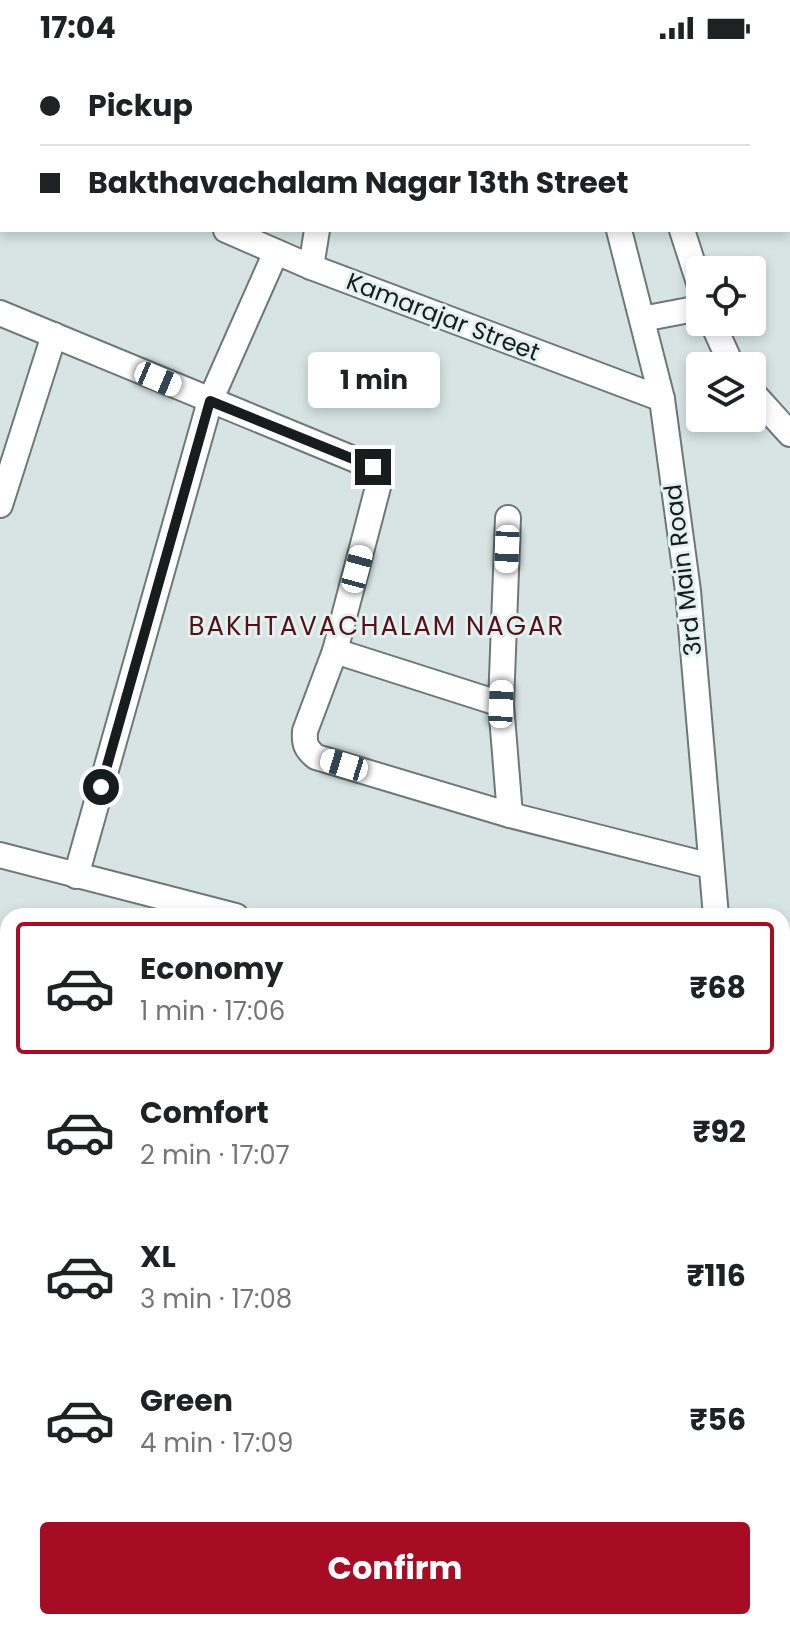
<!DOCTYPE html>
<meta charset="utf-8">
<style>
:root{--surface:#fff;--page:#f6f6f6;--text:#202124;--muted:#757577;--line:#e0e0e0;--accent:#a60c24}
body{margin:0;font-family:Poppins,sans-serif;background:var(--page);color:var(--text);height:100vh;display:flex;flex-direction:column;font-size:30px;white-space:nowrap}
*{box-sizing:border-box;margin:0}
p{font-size:26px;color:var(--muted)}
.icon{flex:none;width:44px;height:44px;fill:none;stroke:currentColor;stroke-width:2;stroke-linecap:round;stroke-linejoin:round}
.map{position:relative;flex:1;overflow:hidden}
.drawer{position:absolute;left:0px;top:852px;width:790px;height:722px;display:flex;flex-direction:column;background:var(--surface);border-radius:24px 24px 0 0;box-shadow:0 4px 12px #0003}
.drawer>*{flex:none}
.top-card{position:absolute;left:0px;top:0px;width:790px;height:176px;box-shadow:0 4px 12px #0003;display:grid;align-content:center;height:176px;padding:0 40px;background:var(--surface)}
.fabs{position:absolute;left:686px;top:200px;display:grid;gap:16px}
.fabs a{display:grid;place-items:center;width:80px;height:80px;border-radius:8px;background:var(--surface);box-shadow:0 4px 12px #0003;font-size:40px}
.end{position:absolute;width:36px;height:36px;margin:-18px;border:10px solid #171c1c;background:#fff;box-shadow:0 0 0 4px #fff}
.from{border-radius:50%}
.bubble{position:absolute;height:56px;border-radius:8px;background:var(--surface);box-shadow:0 4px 12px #0003;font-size:26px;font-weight:700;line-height:56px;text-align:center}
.car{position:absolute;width:24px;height:48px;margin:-24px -12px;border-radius:10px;box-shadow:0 0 6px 2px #0007;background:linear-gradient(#fff 24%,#345 0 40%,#fff 0 76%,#345 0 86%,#fff 0)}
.top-card b{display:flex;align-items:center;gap:28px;height:76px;font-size:30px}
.top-card b+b{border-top:2px solid var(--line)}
.top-card i{width:20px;height:20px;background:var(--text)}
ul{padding:14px 0 0;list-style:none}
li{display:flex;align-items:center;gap:24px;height:132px;margin:0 16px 12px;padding:0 24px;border:4px solid transparent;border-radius:8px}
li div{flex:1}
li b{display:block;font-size:30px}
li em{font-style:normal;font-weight:700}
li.current{border-color:var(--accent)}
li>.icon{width:72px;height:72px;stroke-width:1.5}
.action{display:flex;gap:16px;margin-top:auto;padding:16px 40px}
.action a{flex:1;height:92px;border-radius:8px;background:var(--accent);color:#fff;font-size:32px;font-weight:700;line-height:92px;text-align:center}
.status{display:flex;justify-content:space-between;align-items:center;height:56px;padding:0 40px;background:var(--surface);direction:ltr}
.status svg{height:22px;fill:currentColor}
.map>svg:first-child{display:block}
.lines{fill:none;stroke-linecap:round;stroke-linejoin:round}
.minor-casing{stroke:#6d7979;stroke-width:28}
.minor{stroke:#fff;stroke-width:24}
.route{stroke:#171c1c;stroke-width:10}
.labels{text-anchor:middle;stroke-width:6;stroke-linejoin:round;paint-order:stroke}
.street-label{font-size:24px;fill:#171c1c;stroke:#e4f1f1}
.neighbourhood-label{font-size:26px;letter-spacing:2px;fill:#561116;stroke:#e4f1f1}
</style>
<div class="status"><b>17:04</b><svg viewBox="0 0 49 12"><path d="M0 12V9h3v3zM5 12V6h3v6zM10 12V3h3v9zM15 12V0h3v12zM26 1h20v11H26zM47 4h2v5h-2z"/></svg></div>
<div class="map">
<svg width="790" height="1573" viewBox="0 0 790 1573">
<rect width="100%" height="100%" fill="#d7e4e3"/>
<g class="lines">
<!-- minor casing -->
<g class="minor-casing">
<g id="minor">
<polyline points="175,0 175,2"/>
<polyline points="578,0 579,2"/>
<polyline points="49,2 49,0"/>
<polyline points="346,2 346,0"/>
<polyline points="677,2 678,0"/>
<polyline points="0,74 2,75"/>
<polyline points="226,174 311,211 662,343"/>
<polyline points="619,174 662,343 688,535 716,860"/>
<polyline points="682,174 700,230"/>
<polyline points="311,211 317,174"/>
<path d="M0,257L373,411L378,431L335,595L305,675C304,688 306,693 316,701L510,759L711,810"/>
<polyline points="642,263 700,252"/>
<polyline points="712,266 732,310"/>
<polyline points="752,336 790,378"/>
<polyline points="0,449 54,279"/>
<polyline points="335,595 501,648 510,759"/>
<polyline points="501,648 508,462"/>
<polyline points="0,799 236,860"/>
<polyline points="76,820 210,345 276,196"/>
<polyline points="0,991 8,993"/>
<polyline points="0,1179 8,1181"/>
<polyline points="782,1278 790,1332"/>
<polyline points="0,1364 8,1366"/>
<polyline points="0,1531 8,1533"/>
<polyline points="123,1566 147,1573"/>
<polyline points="350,1573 350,1566"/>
<polyline points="524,1573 524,1566"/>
</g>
</g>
<!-- minor -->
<use href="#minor" class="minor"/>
</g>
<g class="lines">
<!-- route -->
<polyline class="route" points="101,731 210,345 373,411"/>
</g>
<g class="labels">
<!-- street labels -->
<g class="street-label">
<text transform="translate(443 261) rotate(21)" y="8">Kamarajar Street</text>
<text transform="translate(683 514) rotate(-97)" y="8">3rd Main Road</text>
</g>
<!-- neighbourhood labels -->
<g class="neighbourhood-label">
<text x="377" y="579">BAKHTAVACHALAM NAGAR</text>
</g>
</g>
</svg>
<div class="fabs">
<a><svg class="icon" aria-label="locate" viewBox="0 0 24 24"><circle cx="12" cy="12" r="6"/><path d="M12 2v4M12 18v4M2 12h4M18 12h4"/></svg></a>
<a><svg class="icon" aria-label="layers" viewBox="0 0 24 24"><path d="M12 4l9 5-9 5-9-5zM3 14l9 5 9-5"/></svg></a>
</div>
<i class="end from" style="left:101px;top:731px"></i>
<i class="end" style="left:373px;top:411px"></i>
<div class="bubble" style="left:308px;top:296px;width:132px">1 min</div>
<i class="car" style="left:158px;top:323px;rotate:113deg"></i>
<i class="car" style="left:507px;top:493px;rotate:182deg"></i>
<i class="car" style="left:357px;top:513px;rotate:15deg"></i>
<i class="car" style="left:501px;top:648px;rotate:2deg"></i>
<i class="car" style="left:344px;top:709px;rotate:287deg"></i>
<div class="top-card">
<b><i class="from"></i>Pickup</b>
<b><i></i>Bakthavachalam Nagar 13th Street</b>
</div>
<section class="drawer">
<ul>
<li class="current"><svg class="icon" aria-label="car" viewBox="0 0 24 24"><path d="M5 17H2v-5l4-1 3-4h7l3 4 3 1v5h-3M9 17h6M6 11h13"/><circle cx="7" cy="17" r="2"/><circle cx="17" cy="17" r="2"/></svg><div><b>Economy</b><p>1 min · 17:06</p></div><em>₹68</em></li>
<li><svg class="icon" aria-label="car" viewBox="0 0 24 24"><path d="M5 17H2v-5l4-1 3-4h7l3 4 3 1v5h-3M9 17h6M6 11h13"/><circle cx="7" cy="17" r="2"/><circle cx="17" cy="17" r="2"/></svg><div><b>Comfort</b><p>2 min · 17:07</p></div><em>₹92</em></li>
<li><svg class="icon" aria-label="car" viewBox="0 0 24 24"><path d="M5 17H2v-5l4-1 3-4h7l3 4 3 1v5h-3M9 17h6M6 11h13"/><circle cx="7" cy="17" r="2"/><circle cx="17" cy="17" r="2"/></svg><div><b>XL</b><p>3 min · 17:08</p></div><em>₹116</em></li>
<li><svg class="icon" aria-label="car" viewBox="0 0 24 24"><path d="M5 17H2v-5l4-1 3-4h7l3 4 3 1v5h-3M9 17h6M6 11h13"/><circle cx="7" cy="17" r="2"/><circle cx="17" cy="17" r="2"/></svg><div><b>Green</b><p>4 min · 17:09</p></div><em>₹56</em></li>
</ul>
<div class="action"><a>Confirm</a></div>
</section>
</div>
